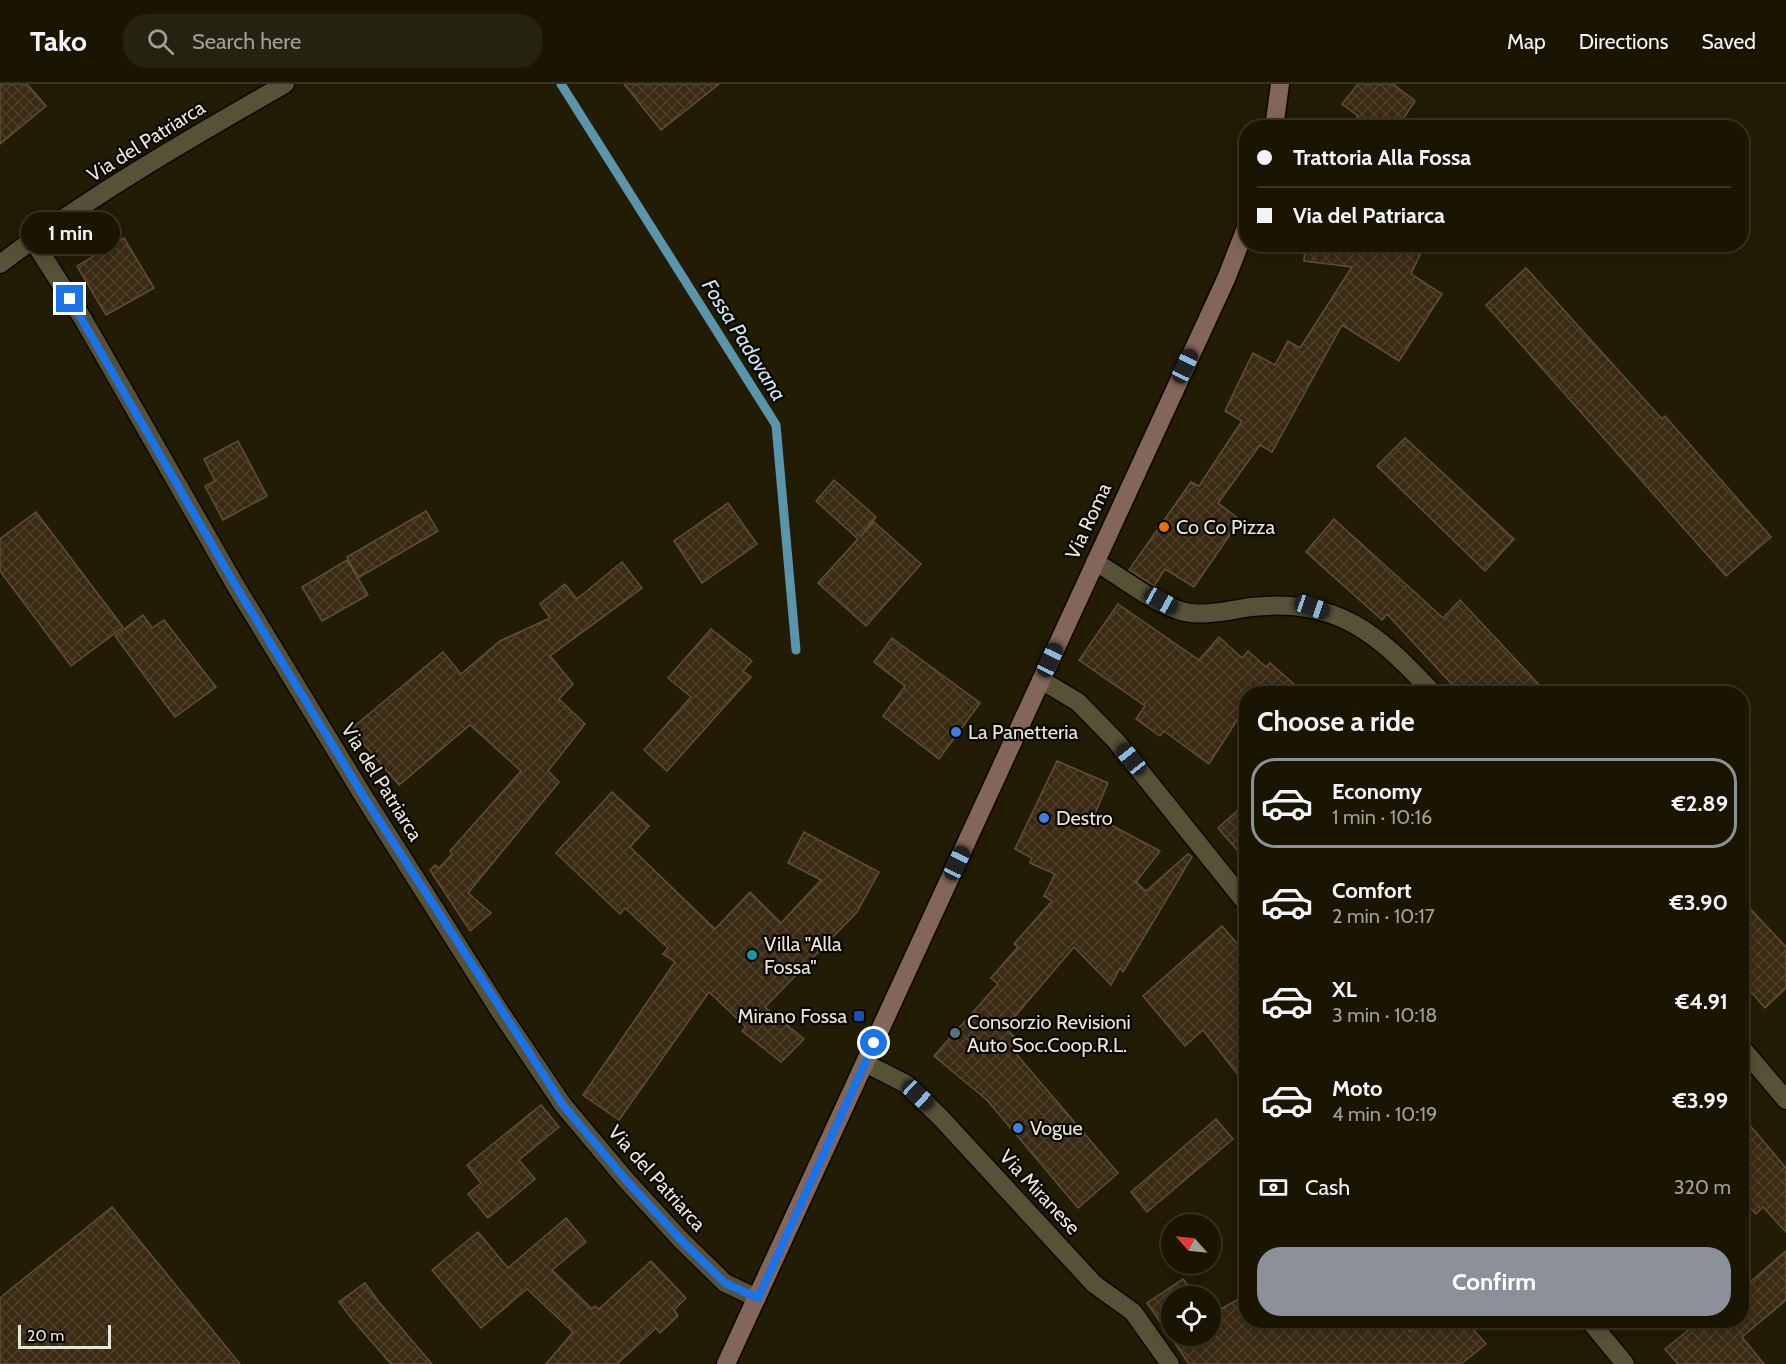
<!DOCTYPE html>
<meta charset="utf-8">
<style>
:root{--surface:#191502;--page:#262211;--text:#f1f3f6;--muted:#9f9f99;--line:#373424;--accent:#8c9099}
body{margin:0;font-family:Cabin,sans-serif;background:var(--page);color:var(--text);height:100vh;display:flex;flex-direction:column;font-size:22px;white-space:nowrap}
*{box-sizing:border-box;margin:0}
p{font-size:20px;color:var(--muted)}
.icon{flex:none;width:33px;height:33px;fill:none;stroke:currentColor;stroke-width:2;stroke-linecap:round;stroke-linejoin:round}
.map{position:relative;flex:1;overflow:hidden}
.drawer{position:absolute;left:1239px;top:602px;width:510px;height:642px;display:flex;flex-direction:column;background:var(--surface);border-radius:24px;box-shadow:0 3px 15px #0003,0 0 0 2px var(--line)}
.drawer>*{flex:none}
.banner{position:absolute;left:1239px;top:36px;width:510px;height:132px;border-radius:24px;box-shadow:0 3px 15px #0003,0 0 0 2px var(--line);display:grid;align-content:center;height:132px;padding:0 18px;background:var(--surface)}
.needle{width:39px;rotate:297deg}
.controls{position:absolute;left:1161px;top:1130px;display:grid;gap:12px}
.controls a{display:grid;place-items:center;width:60px;height:60px;border-radius:50%;background:var(--surface);box-shadow:0 3px 15px #0003,0 0 0 2px var(--line);font-size:30px}
.scale{position:absolute;left:18px;bottom:15px;width:93px;box-sizing:border-box;padding-left:6px;border:3px solid #e9e6d7;border-top:0;font-size:16px;line-height:21px;white-space:nowrap;color:#e9e6d7;-webkit-text-stroke:4px #090701;paint-order:stroke}
.end{position:absolute;width:27px;height:27px;margin:-14px;border:8px solid #1a73e8;background:#fff;box-shadow:0 0 0 3px #fff}
.from{border-radius:50%}
.bubble{position:absolute;height:42px;border-radius:21px;background:var(--surface);box-shadow:0 3px 15px #0003,0 0 0 2px var(--line);font-size:20px;font-weight:800;line-height:42px;text-align:center}
.car{position:absolute;width:18px;height:36px;margin:-18px -9px;border-radius:8px;box-shadow:0 0 4px 2px #0007;background:linear-gradient(#222 24%,#8ab4d8 0 40%,#222 0 76%,#8ab4d8 0 86%,#222 0)}
.banner b{display:flex;align-items:center;gap:21px;height:57px;font-size:22px}
.banner b+b{border-top:2px solid var(--line)}
.banner i{width:15px;height:15px;background:var(--text)}
ul{padding:0;list-style:none}
li{display:flex;align-items:center;gap:18px;height:90px;margin:0 12px 9px;padding:0 6px;border:3px solid transparent;border-radius:24px}
li div{flex:1}
li b{display:block;font-size:22px}
li em{font-style:normal;font-weight:800}
li.active{border-color:var(--accent)}
li>.icon{width:54px;height:54px;stroke-width:1.5}
h2{padding:0 18px;font-size:27px;line-height:72px}
.pay{display:flex;align-items:center;gap:15px;height:66px;padding:0 18px;font-size:22px}
.pay p{margin-inline-start:auto}
.cta{display:flex;gap:12px;margin-top:auto;padding:12px 18px}
.cta a{flex:1;height:69px;border-radius:24px;background:var(--accent);color:#fff;font-size:24px;font-weight:800;line-height:69px;text-align:center}
header{display:flex;align-items:center;gap:36px;box-sizing:border-box;height:84px;padding:0 30px;background:var(--surface);border-bottom:2px solid var(--line)}
header strong{font-size:28px}
nav{display:flex;gap:33px;margin-inline-start:auto;font-size:21px}
.search{width:420px;height:54px;background:var(--page);display:flex;align-items:center;gap:15px;box-sizing:border-box;padding:0 21px;border-radius:24px;color:var(--muted);font-size:22px}
.map>svg:first-child{display:block}
.lines{fill:none;stroke-linecap:round;stroke-linejoin:round}
.stream{stroke:#5b95ac;stroke-width:9}
.building{fill:url(#building-cross-hatch);stroke:#615039;stroke-width:1.5}
.street-casing{stroke:#0b0600;stroke-width:21}
.secondary-casing{stroke:#0b0600;stroke-width:21}
.street{stroke:#575136;stroke-width:18}
.secondary{stroke:#836559;stroke-width:18}
.route{stroke:#1a73e8;stroke-width:8}
.food-dot{fill:#e8710a;stroke:#090701;stroke-width:2}
.shop-dot{fill:#3f7fe0;stroke:#090701;stroke-width:2}
.culture-dot{fill:#0f9aa8;stroke:#090701;stroke-width:2}
.transit-dot{fill:#1a4fb4;stroke:#090701;stroke-width:2}
.service-dot{fill:#5c6f8a;stroke:#090701;stroke-width:2}
.labels{text-anchor:middle;stroke-width:4.5;stroke-linejoin:round;paint-order:stroke}
.street-label{font-size:20px;fill:#e9e6d7;stroke:#090701}
.poi-label{font-size:20px;fill:#e9e6d7;stroke:#090701;text-anchor:start}
.water-label{font-size:21px;font-style:italic;fill:#cee4f2;stroke:#090701}
</style>
<header>
<strong>Tako</strong>
<div class="search"><svg class="icon" aria-label="search" viewBox="0 0 24 24"><circle cx="10" cy="10" r="6"/><path d="M15 15l6 6"/></svg>Search here</div>
<nav><a>Map</a><a>Directions</a><a>Saved</a></nav>
</header>
<div class="map">
<svg width="1786" height="1280" viewBox="0 0 1786 1280">
<defs>
<pattern id="building-cross-hatch" width="8" height="8" patternUnits="userSpaceOnUse" patternTransform="scale(1.5)"><rect width="8" height="8" fill="#3a2a14"/><path d="M0 0l8 8M0 8l8-8" fill="none" stroke="#4d3f2a"/></pattern>
</defs>
<rect width="100%" height="100%" fill="#211c03"/>
<g class="lines">
<!-- stream -->
<polyline class="stream" points="561,0 776,341 796,566"/>
</g>
<!-- building -->
<g class="building">
<polygon points="0,0 27,0 46,22 0,60"/>
<polygon points="624,0 719,0 661,46"/>
<polygon points="1358,0 1393,0 1415,17 1397,44 1350,44 1358,32 1342,20"/>
<polygon points="124,154 154,204 106,231 77,182"/>
<polygon points="1305,160 1425,160 1411,190 1442,210 1399,277 1342,241 1272,368 1260,361 1218,419 1240,436 1194,503 1165,485 1154,502 1129,486 1191,398 1199,402 1242,337 1225,327 1253,269 1275,281 1288,257 1300,264 1352,183 1304,177"/>
<polygon points="1526,184 1662,335 1665,332 1771,453 1726,492 1486,221"/>
<polygon points="1405,354 1514,455 1485,487 1377,382"/>
<polygon points="238,357 267,412 223,436 205,402 215,397 204,375"/>
<polygon points="834,396 876,433 860,453 874,438 921,480 866,542 818,499 858,455 816,417"/>
<polygon points="728,419 757,460 702,499 674,457"/>
<polygon points="426,427 438,447 358,494 347,473"/>
<polygon points="36,428 123,543 71,582 0,487 0,455"/>
<polygon points="1334,435 1443,534 1460,516 1547,609 1460,609 1387,530 1382,536 1306,468"/>
<polygon points="347,476 368,511 322,537 302,503"/>
<polygon points="622,478 642,504 550,572 573,600 559,615 585,640 548,687 559,698 468,809 491,829 470,847 430,786 435,781 439,784 452,770 450,767 521,687 470,641 399,701 351,645 443,568 461,590 500,557 550,534 540,520 565,500 577,515"/>
<polygon points="1118,520 1199,576 1219,553 1242,574 1248,567 1266,583 1270,579 1304,609 1246,609 1246,622 1209,680 1164,647 1160,652 1136,635 1145,622 1079,576"/>
<polygon points="143,531 152,544 164,536 216,603 175,633 115,552"/>
<polygon points="711,545 752,577 743,587 751,593 667,687 644,666 691,613 668,594"/>
<polygon points="892,554 980,619 939,675 883,632 905,602 874,578"/>
<polygon points="1057,677 1108,699 1094,732 1160,767 1136,798 1146,807 1188,770 1192,773 1123,888 1120,884 1111,901 1074,863 1005,944 1024,962 1017,971 1118,1089 1078,1124 987,1016 934,972 998,900 991,894 1018,863 1014,860 1052,817 1044,812 1055,790 1030,779 1032,774 1015,765"/>
<polygon points="612,708 649,742 630,763 715,845 750,808 781,839 821,796 788,779 804,748 879,788 857,828 765,923 804,955 781,978 742,947 746,943 709,908 619,1036 583,1011 675,878 663,870 668,864 625,824 620,830 556,769"/>
<polygon points="1246,719 1246,776 1218,744"/>
<polygon points="1742,816 1786,863 1786,904 1765,924 1742,898"/>
<polygon points="1222,842 1246,870 1246,1001 1203,946 1185,962 1143,912"/>
<polygon points="541,1021 559,1043 519,1076 535,1095 488,1134 468,1110 481,1099 467,1081"/>
<polygon points="1742,1032 1786,1084 1786,1148 1763,1123 1756,1130 1742,1115"/>
<polygon points="1216,1035 1233,1055 1147,1128 1131,1108"/>
<polygon points="112,1123 240,1280 0,1280 0,1214"/>
<polygon points="566,1134 586,1158 552,1186 592,1225 595,1222 599,1225 651,1177 686,1214 674,1226 678,1232 660,1249 656,1244 617,1280 546,1280 573,1248 527,1205 481,1244 432,1186 478,1148 508,1184"/>
<polygon points="1786,1167 1786,1216 1742,1253 1764,1280 1678,1280 1665,1265 1701,1236 1742,1236 1742,1205"/>
<polygon points="1183,1195 1195,1212 1172,1212 1172,1251 1210,1251 1210,1231 1246,1211 1246,1236 1401,1236 1410,1248 1425,1236 1465,1236 1486,1260 1461,1280 1189,1280 1147,1219"/>
<polygon points="365,1199 379,1218 432,1280 391,1280 352,1235 339,1218"/>
</g>
<g class="lines">
<!-- street casing -->
<g class="street-casing">
<g id="street">
<polyline points="32,155 83,235 234,499 364,713 499,926 563,1021 626,1096 681,1156 725,1199 757,1214"/>
<path d="M0,180C90,112 187,56 285,0"/>
<path d="M1095,478C1122,493 1149,516 1178,526C1199,534 1230,526 1251,523C1338,514 1376,548 1433,609"/>
<polyline points="1041,596 1078,618 1116,657 1246,819"/>
<polyline points="1742,964 1786,1016"/>
<polyline points="865,979 906,1000 941,1034 1094,1200 1133,1228 1170,1280"/>
<polyline points="1589,1236 1625,1280"/>
</g>
</g>
<!-- secondary casing -->
<g class="secondary-casing">
<g id="secondary">
<polyline points="1274,44 1280,0"/>
<polyline points="726,1280 1226,195 1246,144"/>
</g>
</g>
<!-- street -->
<use href="#street" class="street"/>
<!-- secondary -->
<use href="#secondary" class="secondary"/>
</g>
<g class="lines">
<!-- route -->
<polyline class="route" points="70,215 234,499 364,713 563,1021 626,1096 681,1156 725,1199 758,1214 874,959"/>
</g>
<!-- markers -->
<circle class="food-dot" cx="1164" cy="443" r="6"/>
<g class="shop-dot">
<circle cx="956" cy="648" r="6"/>
<circle cx="1044" cy="734" r="6"/>
<circle cx="1018" cy="1044" r="6"/>
</g>
<circle class="culture-dot" cx="752" cy="871" r="6"/>
<rect class="transit-dot" x="853" y="926" width="12" height="12" rx="3"/>
<circle class="service-dot" cx="955" cy="949" r="6"/>
<g class="labels">
<!-- street labels -->
<g class="street-label">
<text transform="translate(146 57) rotate(-32)" y="7">Via del Patriarca</text>
<text transform="translate(1088 437) rotate(-65)" y="7">Via Roma</text>
<text transform="translate(382 698) rotate(58)" y="7">Via del Patriarca</text>
<text transform="translate(657 1094) rotate(48)" y="7">Via del Patriarca</text>
<text transform="translate(1040 1108) rotate(47)" y="7">Via Miranese</text>
</g>
<!-- poi labels -->
<g class="poi-label">
<text x="1176" y="450">Co Co Pizza</text>
<text x="968" y="655">La Panetteria</text>
<text x="1056" y="741">Destro</text>
<text x="764" y="867">Villa "Alla<tspan x="764" dy="23">Fossa"</tspan></text>
<text x="847" y="939" text-anchor="end">Mirano Fossa</text>
<text x="967" y="945">Consorzio Revisioni<tspan x="967" dy="23">Auto Soc.Coop.R.L.</tspan></text>
<text x="1030" y="1051">Vogue</text>
</g>
<!-- water labels -->
<g class="water-label">
<text transform="translate(744 256) rotate(58)" y="7">Fossa Padovana</text>
</g>
</g>
</svg>
<div class="controls">
<a><svg class="needle" viewBox="-14 -14 28 28"><path d="M0-13l5 13h-10z" fill="#e53935"/><path d="M0 13l5-13h-10z" fill="#9f9f99"/></svg></a>
<a><svg class="icon" aria-label="locate" viewBox="0 0 24 24"><circle cx="12" cy="12" r="6"/><path d="M12 2v4M12 18v4M2 12h4M18 12h4"/></svg></a>
</div>
<div class="scale">20 m</div>
<i class="end from" style="left:874px;top:959px"></i>
<i class="end" style="left:70px;top:215px"></i>
<div class="bubble" style="left:21px;top:128px;width:99px">1 min</div>
<i class="car" style="left:1185px;top:282px;rotate:25deg"></i>
<i class="car" style="left:1161px;top:517px;rotate:119deg"></i>
<i class="car" style="left:1312px;top:523px;rotate:109deg"></i>
<i class="car" style="left:1050px;top:576px;rotate:25deg"></i>
<i class="car" style="left:1131px;top:675px;rotate:321deg"></i>
<i class="car" style="left:957px;top:779px;rotate:25deg"></i>
<i class="car" style="left:918px;top:1011px;rotate:133deg"></i>
<div class="banner">
<b><i class="from"></i>Trattoria Alla Fossa</b>
<b><i></i>Via del Patriarca</b>
</div>
<section class="drawer">
<h2>Choose a ride</h2>
<ul>
<li class="active"><svg class="icon" aria-label="car" viewBox="0 0 24 24"><path d="M5 17H2v-5l4-1 3-4h7l3 4 3 1v5h-3M9 17h6M6 11h13"/><circle cx="7" cy="17" r="2"/><circle cx="17" cy="17" r="2"/></svg><div><b>Economy</b><p>1 min · 10:16</p></div><em>€2.89</em></li>
<li><svg class="icon" aria-label="car" viewBox="0 0 24 24"><path d="M5 17H2v-5l4-1 3-4h7l3 4 3 1v5h-3M9 17h6M6 11h13"/><circle cx="7" cy="17" r="2"/><circle cx="17" cy="17" r="2"/></svg><div><b>Comfort</b><p>2 min · 10:17</p></div><em>€3.90</em></li>
<li><svg class="icon" aria-label="car" viewBox="0 0 24 24"><path d="M5 17H2v-5l4-1 3-4h7l3 4 3 1v5h-3M9 17h6M6 11h13"/><circle cx="7" cy="17" r="2"/><circle cx="17" cy="17" r="2"/></svg><div><b>XL</b><p>3 min · 10:18</p></div><em>€4.91</em></li>
<li><svg class="icon" aria-label="car" viewBox="0 0 24 24"><path d="M5 17H2v-5l4-1 3-4h7l3 4 3 1v5h-3M9 17h6M6 11h13"/><circle cx="7" cy="17" r="2"/><circle cx="17" cy="17" r="2"/></svg><div><b>Moto</b><p>4 min · 10:19</p></div><em>€3.99</em></li>
</ul>
<div class="pay"><svg class="icon" aria-label="cash" viewBox="0 0 24 24"><path d="M3 7h18v10H3z"/><circle cx="12" cy="12" r="2"/></svg>Cash<p>320 m</p></div>
<div class="cta"><a>Confirm</a></div>
</section>
</div>
